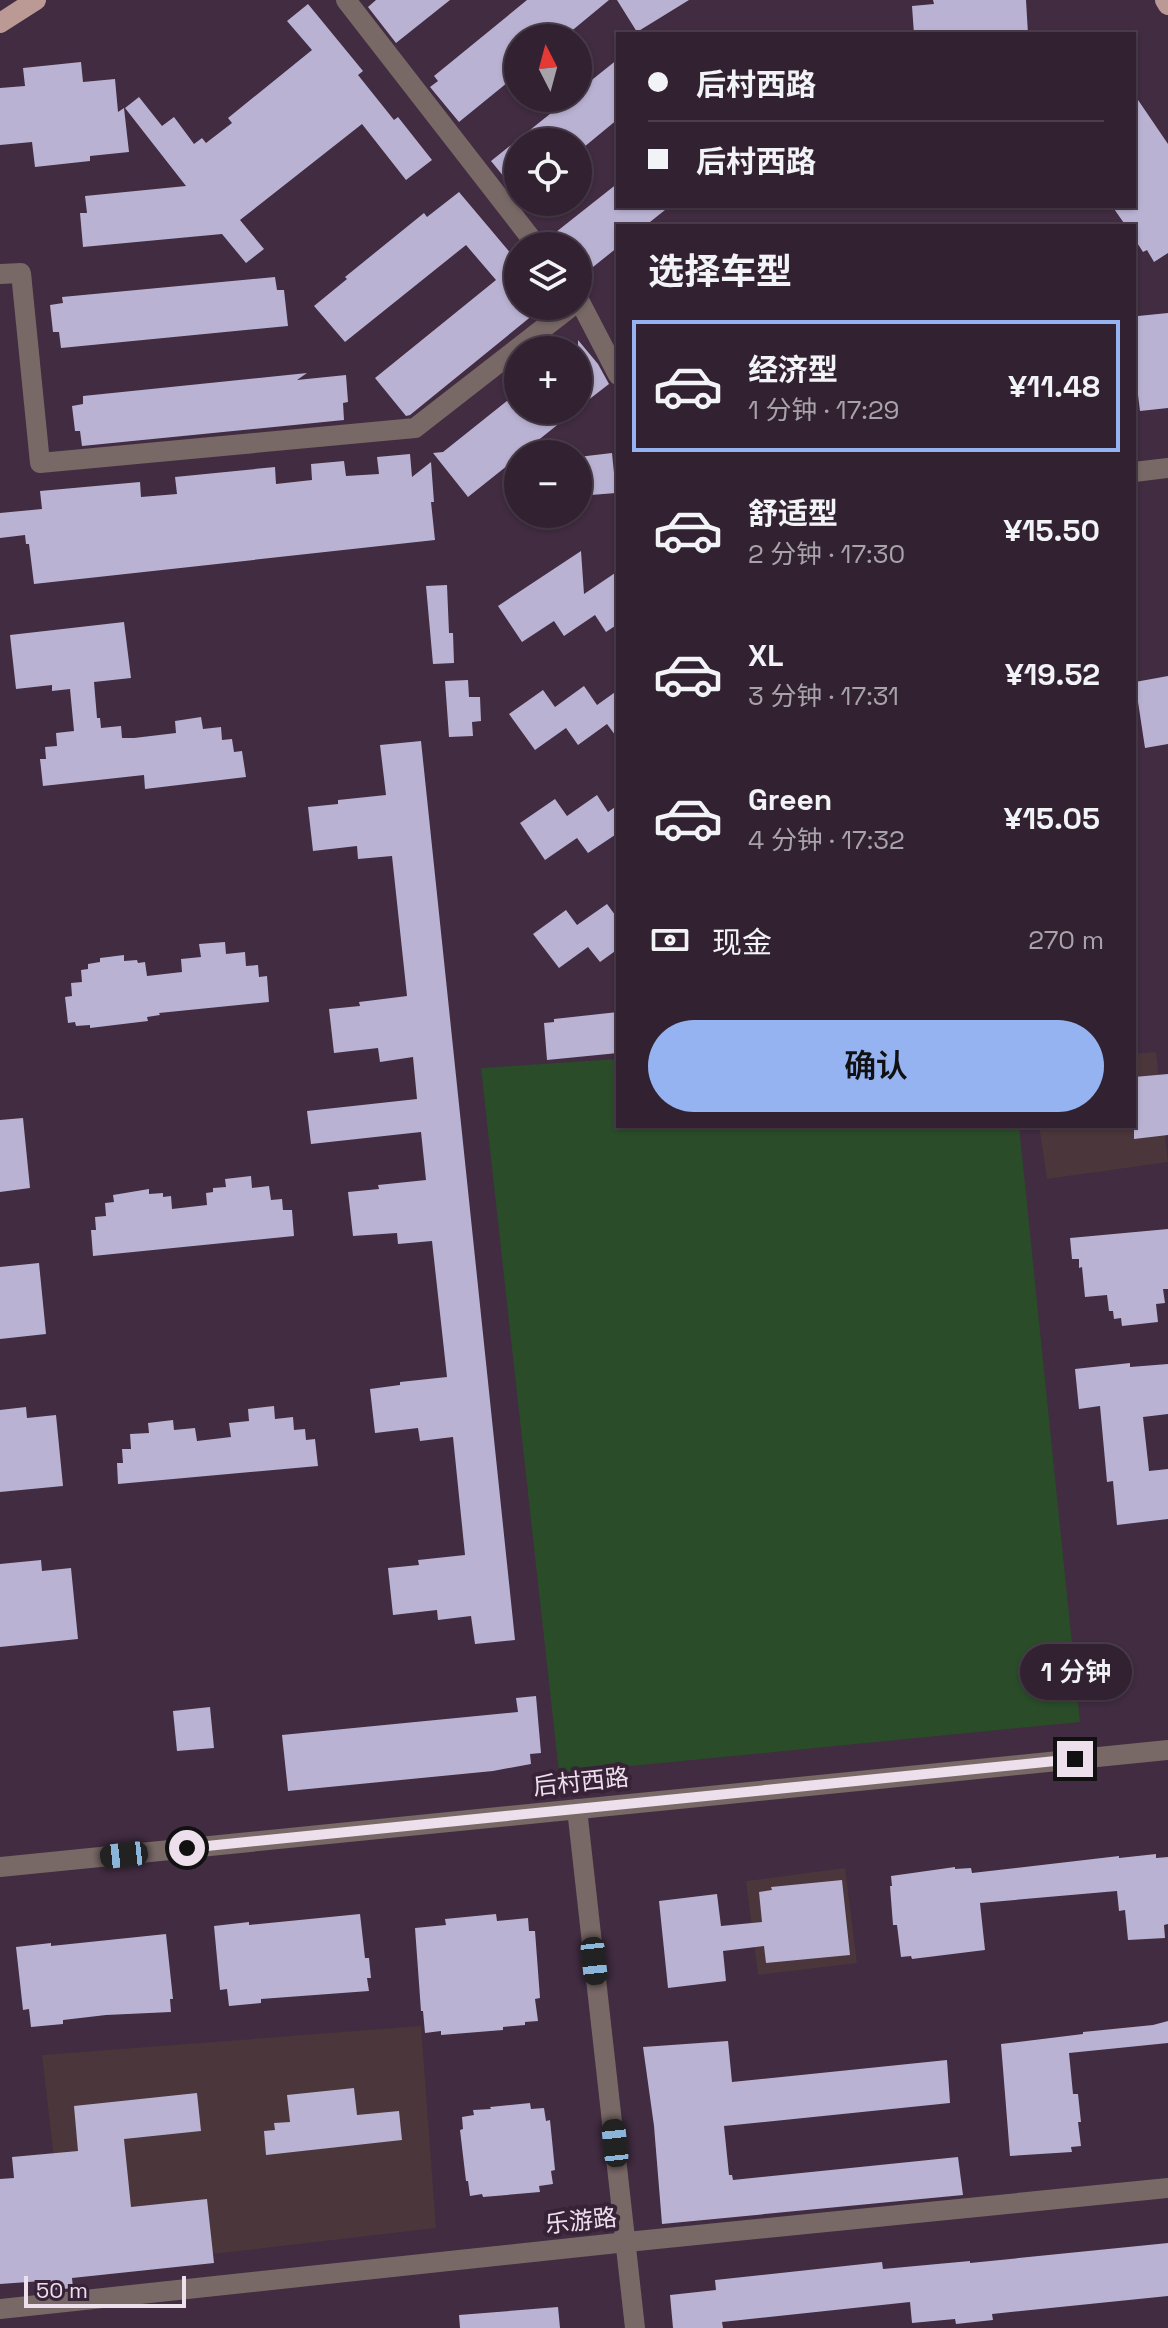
<!DOCTYPE html>
<html lang="zh">
<meta charset="utf-8">
<style>
:root{--surface:#312131;--page:#3d2e3d;--text:#f1f3f6;--muted:#a8a3ab;--line:#4c3e4d;--accent:#95b2f1}
body{margin:0;font-family:"Space Grotesk","Noto Sans SC",sans-serif;background:var(--page);color:var(--text);height:100vh;display:flex;flex-direction:column;font-size:30px;white-space:nowrap}
*{box-sizing:border-box;margin:0}
p{font-size:26px;color:var(--muted)}
.icon{flex:none;width:44px;height:44px;fill:none;stroke:currentColor;stroke-width:2;stroke-linecap:round;stroke-linejoin:round}
.map{position:relative;flex:1;overflow:hidden}
.panel{position:absolute;left:616px;top:224px;width:520px;height:904px;display:flex;flex-direction:column;background:var(--surface);border-radius:0px;box-shadow:0 2px 6px #0004,0 0 0 2px var(--line)}
.panel>*{flex:none}
.banner{position:absolute;left:616px;top:32px;width:520px;height:176px;border-radius:0px;box-shadow:0 2px 6px #0004,0 0 0 2px var(--line);display:grid;align-content:center;height:176px;padding:0 32px;background:var(--surface)}
.needle{width:52px;rotate:354deg}
.controls{position:absolute;left:504px;top:24px;display:grid;gap:16px}
.controls a{display:grid;place-items:center;width:88px;height:88px;border-radius:50%;background:var(--surface);box-shadow:0 2px 6px #0004,0 0 0 2px var(--line);font-size:40px}
.scale{position:absolute;left:24px;bottom:20px;width:162px;box-sizing:border-box;padding-left:8px;border:4px solid #eddfec;border-top:0;font-size:22px;line-height:28px;white-space:nowrap;color:#eddfec;-webkit-text-stroke:6px #372237;paint-order:stroke}
.end{position:absolute;width:36px;height:36px;margin:-18px;border:10px solid #eddfec;background:#111;box-shadow:0 0 0 4px #111}
.from{border-radius:50%}
.bubble{position:absolute;height:56px;border-radius:28px;background:var(--surface);box-shadow:0 2px 6px #0004,0 0 0 2px var(--line);font-size:26px;font-weight:600;line-height:56px;text-align:center}
.car{position:absolute;width:24px;height:48px;margin:-24px -12px;border-radius:10px;box-shadow:0 0 6px 2px #0007;background:linear-gradient(#222 24%,#8ab4d8 0 40%,#222 0 76%,#8ab4d8 0 86%,#222 0)}
.banner b{display:flex;align-items:center;gap:28px;height:76px;font-size:30px}
.banner b+b{border-top:2px solid var(--line)}
.banner i{width:20px;height:20px;background:var(--text)}
ul{padding:0;list-style:none}
li{display:flex;align-items:center;gap:24px;height:132px;margin:0 16px 12px;padding:0 16px;border:4px solid transparent;border-radius:0px}
li div{flex:1}
li b{display:block;font-size:30px}
li em{font-style:normal;font-weight:600}
li.selected{border-color:var(--accent)}
li>.icon{width:72px;height:72px;stroke-width:1.5}
h2{padding:0 32px;font-size:36px;line-height:96px}
.pay{display:flex;align-items:center;gap:20px;height:88px;padding:0 32px;font-size:30px}
.pay p{margin-inline-start:auto}
.primary-button{display:flex;gap:16px;margin-top:auto;padding:16px 32px}
.primary-button a{flex:1;height:92px;border-radius:48px;background:var(--accent);color:#111;font-size:32px;font-weight:600;line-height:92px;text-align:center}
.map>svg:first-child{display:block}
.education{fill:#4a363b}
.green{fill:#2a4c29}
.building{fill:#bab2d2}
.lines{fill:none;stroke-linecap:round;stroke-linejoin:round}
.minor{stroke:#786866;stroke-width:20}
.major{stroke:#bb9a96;stroke-width:20}
.route{stroke:#eddfec;stroke-width:10}
.labels{text-anchor:middle;stroke-width:8;stroke-linejoin:round;paint-order:stroke}
.street-label{font-size:24px;fill:#eddfec;stroke:#372237}
</style>
<div class="map">
<svg width="1168" height="2328" viewBox="0 0 1168 2328">
<rect width="100%" height="100%" fill="#412c41"/>
<!-- education -->
<g class="education">
<polygon points="1156,1052 1168,1162 1047,1179 1039,1126 1134,1126 1134,1054"/>
<polygon points="845,1868 857,1963 758,1975 746,1881"/>
<polygon points="421,2026 436,2228 67,2271 42,2055"/>
</g>
<!-- green -->
<polygon class="green" points="618,1059 618,1126 1019,1126 1080,1722 559,1773 481,1068"/>
<!-- building -->
<g class="building">
<polygon points="376,0 450,0 396,43 368,7"/>
<polygon points="527,0 609,0 563,38 518,38 518,74 459,122 430,87 438,81 434,76"/>
<polygon points="617,0 689,0 637,32"/>
<polygon points="933,0 1026,0 1028,34 914,34 912,6 934,4"/>
<polygon points="308,4 363,71 358,75 394,120 398,117 432,160 406,180 362,124 240,220 264,249 246,263 222,234 83,247 80,213 87,213 85,196 186,186 125,108 139,97 162,126 174,117 194,144 202,138 206,143 232,123 228,118 312,50 287,21"/>
<polygon points="618,59 618,119 578,152 578,142 518,142 518,194 491,161 570,98 578,98 578,91"/>
<polygon points="81,62 83,82 115,79 118,112 124,108 129,152 90,156 90,161 35,167 32,142 0,145 0,88 25,86 23,68"/>
<polygon points="1134,94 1168,144 1168,253 1154,262 1147,250 1143,252 1134,238 1134,226 1126,226 1112,206 1134,206"/>
<polygon points="618,183 618,206 670,206 645,226 618,226 618,247 578,279 578,246 559,246 551,236"/>
<polygon points="459,192 518,262 518,306 544,306 410,415 406,416 375,378 496,280 466,245 345,342 314,306 347,279 345,277 424,213 427,217"/>
<polygon points="275,277 277,290 284,290 288,326 61,348 59,332 53,332 50,305 63,303 62,297"/>
<polygon points="1168,313 1168,408 1140,411 1137,387 1134,388 1134,321 1138,320 1138,316"/>
<polygon points="578,340 598,364 609,384 578,408"/>
<polygon points="307,373 297,380 346,375 348,402 343,403 344,420 82,446 80,431 75,431 72,406 83,404 83,396"/>
<polygon points="518,392 518,410 576,410 521,454 518,454 518,457 468,497 433,453 443,452"/>
<polygon points="612,453 616,493 578,496 578,457"/>
<polygon points="410,454 412,477 431,462 434,502 431,502 435,540 34,584 29,544 26,544 25,535 0,538 0,513 42,509 40,491 140,482 141,497 177,494 175,477 275,467 276,484 312,480 311,464 344,461 346,476 379,474 377,457"/>
<polygon points="581,551 584,594 618,571 618,624 606,632 595,615 564,636 554,621 522,642 498,606"/>
<polygon points="447,585 449,633 453,633 454,663 433,664 426,586"/>
<polygon points="124,622 131,678 94,682 97,718 100,718 101,728 121,726 122,738 134,738 176,733 175,721 201,717 203,729 221,727 222,740 232,739 234,752 242,751 246,777 145,789 144,775 43,786 40,759 46,759 45,747 57,746 56,733 74,731 70,689 52,691 52,685 16,689 10,635"/>
<polygon points="1168,676 1168,744 1145,748 1135,682"/>
<polygon points="468,680 469,697 480,697 481,721 472,722 473,736 449,737 445,681"/>
<polygon points="584,686 597,705 618,690 618,739 607,724 578,745 566,728 535,750 509,714 543,690 555,707"/>
<polygon points="421,741 515,1640 475,1644 471,1616 438,1620 437,1610 393,1615 388,1568 419,1565 418,1560 465,1555 453,1437 420,1441 418,1428 375,1433 370,1389 400,1385 400,1382 447,1377 432,1241 398,1244 397,1233 353,1236 348,1192 379,1189 378,1185 426,1180 421,1132 311,1144 307,1111 417,1099 413,1057 380,1062 378,1048 334,1053 329,1009 360,1006 359,1002 407,996 392,856 358,859 357,846 313,851 308,807 338,804 338,800 386,795 380,745"/>
<polygon points="597,795 608,812 618,805 618,833 588,853 577,838 545,860 520,823 555,799 567,816"/>
<polygon points="607,904 618,919 618,949 600,962 588,947 559,968 533,934 566,910 577,925"/>
<polygon points="225,942 226,954 245,952 246,966 258,965 259,977 267,976 269,1002 159,1013 160,1015 147,1017 148,1021 90,1028 90,1025 76,1026 75,1022 68,1023 65,997 72,996 71,983 82,982 81,970 88,969 88,964 100,962 100,958 124,955 124,961 137,960 138,963 145,962 147,976 182,972 181,959 201,957 199,944"/>
<polygon points="618,1012 618,1053 547,1060 544,1023 554,1022 554,1019"/>
<polygon points="1168,1074 1168,1135 1134,1139 1134,1077"/>
<polygon points="23,1118 30,1188 0,1192 0,1120"/>
<polygon points="251,1176 252,1188 269,1186 271,1200 282,1199 283,1210 292,1210 294,1236 93,1256 91,1230 96,1230 95,1217 106,1216 105,1203 114,1202 113,1195 149,1189 149,1194 163,1193 163,1197 171,1196 172,1209 207,1205 206,1193 213,1192 213,1188 226,1187 225,1179"/>
<polygon points="1168,1229 1168,1289 1163,1289 1165,1303 1156,1304 1158,1322 1122,1326 1121,1318 1114,1319 1113,1311 1109,1311 1107,1295 1085,1297 1082,1267 1079,1268 1079,1259 1072,1259 1070,1238"/>
<polygon points="39,1263 46,1334 0,1339 0,1267"/>
<polygon points="1130,1363 1130,1367 1168,1364 1168,1414 1143,1417 1149,1471 1168,1469 1168,1519 1117,1525 1113,1481 1107,1482 1100,1406 1079,1409 1075,1369"/>
<polygon points="274,1406 275,1419 293,1417 294,1430 305,1429 306,1440 315,1439 318,1466 118,1484 117,1463 123,1463 122,1449 131,1449 130,1434 149,1433 148,1423 173,1420 174,1430 195,1428 197,1441 231,1437 229,1423 249,1421 248,1409"/>
<polygon points="26,1407 27,1418 56,1415 63,1486 0,1492 0,1410"/>
<polygon points="41,1560 42,1571 71,1568 78,1639 0,1647 0,1564"/>
<polygon points="536,1696 541,1753 530,1754 531,1764 493,1771 288,1791 282,1735 518,1712 516,1698"/>
<polygon points="210,1707 214,1748 177,1751 173,1711"/>
<polygon points="1156,1854 1156,1858 1168,1857 1168,1924 1164,1925 1165,1938 1128,1940 1125,1910 1119,1911 1117,1891 980,1903 985,1950 912,1959 911,1956 901,1957 897,1925 893,1925 890,1886 892,1886 891,1876 955,1867 955,1869 971,1868 972,1873 1119,1856 1119,1858"/>
<polygon points="842,1880 850,1955 766,1963 764,1946 723,1951 726,1981 668,1988 659,1901 717,1894 721,1926 762,1922 759,1892 772,1890 771,1887"/>
<polygon points="360,1914 365,1958 369,1958 371,1978 367,1978 369,1991 261,1999 261,2003 229,2006 227,1989 220,1990 214,1926 249,1922 249,1925"/>
<polygon points="496,1914 497,1921 528,1918 529,1931 535,1931 540,1998 535,1999 538,2021 525,2022 525,2025 503,2027 503,2030 441,2035 441,2031 425,2033 423,2011 421,2011 415,1928 446,1925 445,1919"/>
<polygon points="166,1934 173,1999 170,1999 171,2012 106,2015 63,2020 63,2024 31,2027 29,2009 23,2010 16,1947 51,1943 51,1946"/>
<polygon points="1168,2021 1168,2043 1069,2053 1073,2094 1078,2094 1081,2122 1078,2122 1081,2146 1071,2147 1072,2152 1010,2156 1001,2044 1083,2034 1083,2032 1153,2025"/>
<polygon points="728,2041 732,2082 947,2060 950,2103 724,2126 729,2175 732,2175 733,2180 958,2157 963,2195 662,2224 654,2126 643,2047"/>
<polygon points="354,2088 357,2115 399,2111 402,2140 266,2155 264,2131 275,2130 274,2123 290,2122 287,2095"/>
<polygon points="197,2093 201,2131 124,2139 131,2207 207,2199 214,2263 72,2278 73,2288 43,2291 42,2281 0,2284 0,2179 14,2178 12,2157 78,2151 74,2106"/>
<polygon points="530,2103 531,2109 544,2108 546,2121 550,2120 555,2170 551,2171 553,2184 539,2186 540,2192 483,2197 482,2194 470,2196 468,2181 466,2181 460,2130 463,2129 462,2117 474,2115 473,2110 491,2109 490,2107"/>
<polygon points="1168,2243 1168,2296 992,2314 993,2320 956,2324 955,2319 912,2323 910,2302 722,2322 723,2328 673,2328 670,2295 716,2290 715,2280 882,2262 883,2269 970,2261 970,2263"/>
<polygon points="558,2307 560,2328 460,2328 459,2315"/>
</g>
<g class="lines">
<!-- minor -->
<g class="minor">
<polyline points="346,0 537,246"/>
<polyline points="0,274 21,273 40,463 415,428 572,306"/>
<polyline points="578,298 618,375"/>
<polyline points="1134,472 1168,468"/>
<polyline points="577,1809 635,2328"/>
<polyline points="0,1867 1168,1750"/>
<polyline points="0,2309 627,2242 1168,2188"/>
</g>
<!-- major -->
<g class="major">
<polyline points="1165,0 1168,5"/>
<polyline points="0,23 36,0"/>
</g>
</g>
<g class="lines">
<!-- route -->
<polyline class="route" points="187,1848 1075,1759"/>
</g>
<g class="labels">
<!-- street labels -->
<g class="street-label">
<text transform="translate(581 1782) rotate(-6)" y="8">后村西路</text>
<text transform="translate(581 2221) rotate(-6)" y="8">乐游路</text>
</g>
</g>
</svg>
<div class="controls">
<a><svg class="needle" viewBox="-14 -14 28 28"><path d="M0-13l5 13h-10z" fill="#e53935"/><path d="M0 13l5-13h-10z" fill="#a8a3ab"/></svg></a>
<a><svg class="icon" aria-label="locate" viewBox="0 0 24 24"><circle cx="12" cy="12" r="6"/><path d="M12 2v4M12 18v4M2 12h4M18 12h4"/></svg></a>
<a><svg class="icon" aria-label="layers" viewBox="0 0 24 24"><path d="M12 4l9 5-9 5-9-5zM3 14l9 5 9-5"/></svg></a>
<a>+</a>
<a>−</a>
</div>
<div class="scale">50 m</div>
<i class="end from" style="left:187px;top:1848px"></i>
<i class="end" style="left:1075px;top:1759px"></i>
<div class="bubble" style="left:1020px;top:1644px;width:112px">1 分钟</div>
<i class="car" style="left:124px;top:1855px;rotate:264deg"></i>
<i class="car" style="left:594px;top:1961px;rotate:174deg"></i>
<i class="car" style="left:615px;top:2143px;rotate:354deg"></i>
<div class="banner">
<b><i class="from"></i>后村西路</b>
<b><i></i>后村西路</b>
</div>
<section class="panel">
<h2>选择车型</h2>
<ul>
<li class="selected"><svg class="icon" aria-label="car" viewBox="0 0 24 24"><path d="M5 17H2v-5l4-1 3-4h7l3 4 3 1v5h-3M9 17h6M6 11h13"/><circle cx="7" cy="17" r="2"/><circle cx="17" cy="17" r="2"/></svg><div><b>经济型</b><p>1 分钟 · 17:29</p></div><em>¥11.48</em></li>
<li><svg class="icon" aria-label="car" viewBox="0 0 24 24"><path d="M5 17H2v-5l4-1 3-4h7l3 4 3 1v5h-3M9 17h6M6 11h13"/><circle cx="7" cy="17" r="2"/><circle cx="17" cy="17" r="2"/></svg><div><b>舒适型</b><p>2 分钟 · 17:30</p></div><em>¥15.50</em></li>
<li><svg class="icon" aria-label="car" viewBox="0 0 24 24"><path d="M5 17H2v-5l4-1 3-4h7l3 4 3 1v5h-3M9 17h6M6 11h13"/><circle cx="7" cy="17" r="2"/><circle cx="17" cy="17" r="2"/></svg><div><b>XL</b><p>3 分钟 · 17:31</p></div><em>¥19.52</em></li>
<li><svg class="icon" aria-label="car" viewBox="0 0 24 24"><path d="M5 17H2v-5l4-1 3-4h7l3 4 3 1v5h-3M9 17h6M6 11h13"/><circle cx="7" cy="17" r="2"/><circle cx="17" cy="17" r="2"/></svg><div><b>Green</b><p>4 分钟 · 17:32</p></div><em>¥15.05</em></li>
</ul>
<div class="pay"><svg class="icon" aria-label="cash" viewBox="0 0 24 24"><path d="M3 7h18v10H3z"/><circle cx="12" cy="12" r="2"/></svg>现金<p>270 m</p></div>
<div class="primary-button"><a>确认</a></div>
</section>
</div>
